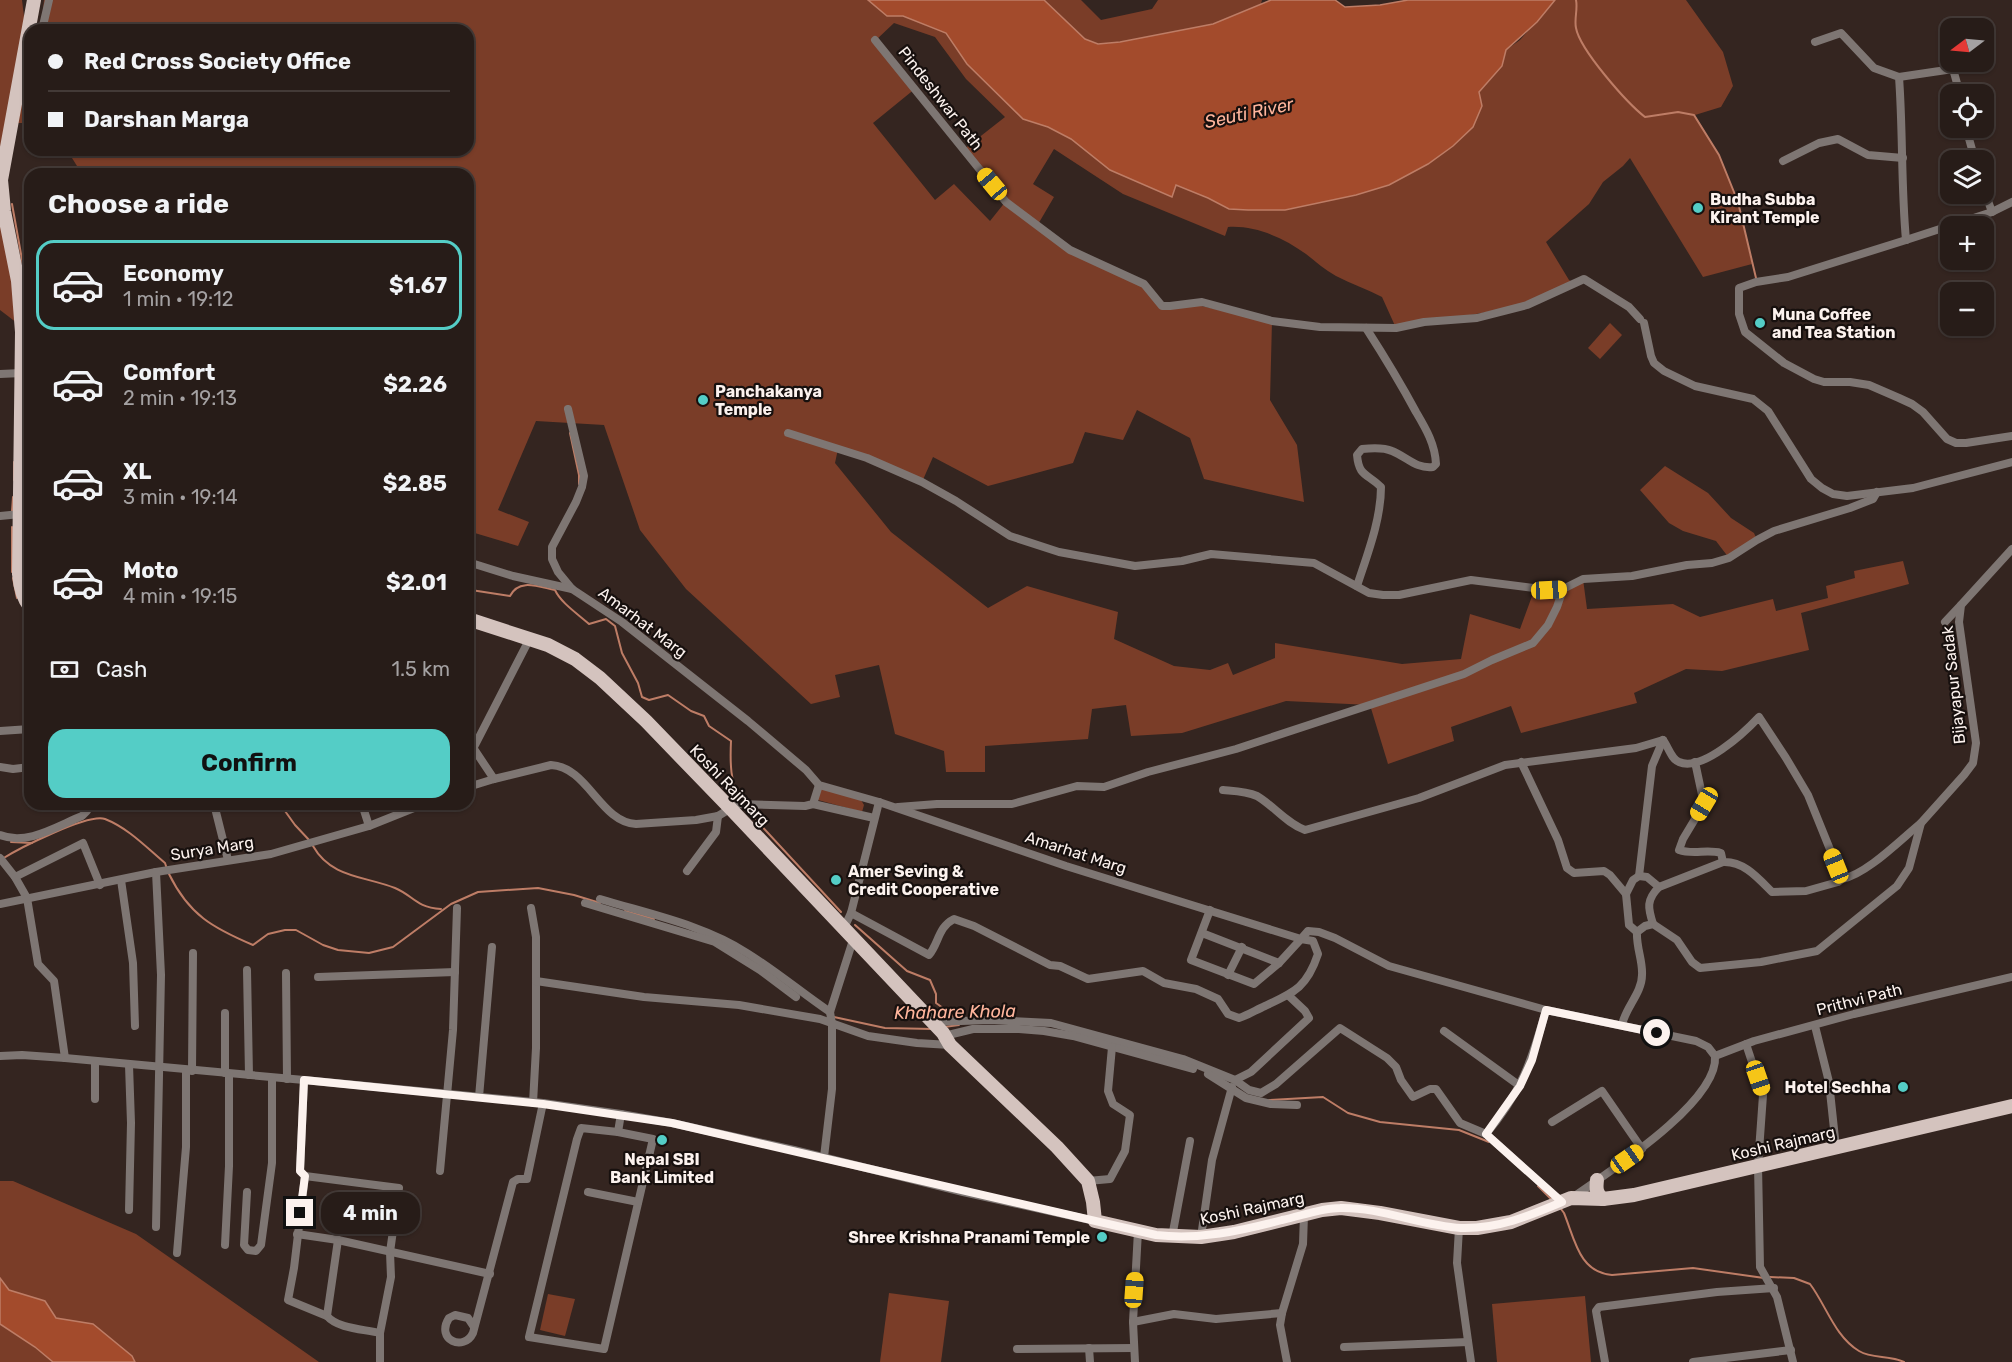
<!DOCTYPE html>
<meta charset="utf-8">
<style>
:root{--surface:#271c18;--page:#2f2521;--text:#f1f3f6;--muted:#a4a1a2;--line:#433a37;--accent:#54cdc6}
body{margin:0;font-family:Rubik,sans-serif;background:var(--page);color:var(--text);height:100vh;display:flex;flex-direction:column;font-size:22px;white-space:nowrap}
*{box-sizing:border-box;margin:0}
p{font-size:20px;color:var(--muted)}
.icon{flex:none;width:33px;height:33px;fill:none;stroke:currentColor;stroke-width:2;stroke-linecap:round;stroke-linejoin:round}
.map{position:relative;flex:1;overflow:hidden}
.details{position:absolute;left:24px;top:168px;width:450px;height:642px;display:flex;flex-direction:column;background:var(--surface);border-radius:18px;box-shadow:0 2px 4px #0004,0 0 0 2px var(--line)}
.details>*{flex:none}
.hud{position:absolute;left:24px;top:24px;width:450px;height:132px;border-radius:18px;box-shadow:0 2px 4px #0004,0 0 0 2px var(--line);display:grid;align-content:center;height:132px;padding:0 24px;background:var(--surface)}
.needle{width:39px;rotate:254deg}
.buttons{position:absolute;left:1940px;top:18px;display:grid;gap:12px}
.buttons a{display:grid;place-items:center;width:54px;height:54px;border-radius:12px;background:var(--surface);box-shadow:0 2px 4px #0004,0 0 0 2px var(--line);font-size:30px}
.end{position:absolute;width:27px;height:27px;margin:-14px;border:8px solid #fcf2ee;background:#111;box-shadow:0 0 0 3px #111}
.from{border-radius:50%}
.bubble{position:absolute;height:42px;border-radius:18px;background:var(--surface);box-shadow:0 2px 4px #0004,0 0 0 2px var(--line);font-size:20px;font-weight:700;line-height:42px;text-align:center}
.car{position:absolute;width:18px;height:36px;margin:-18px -9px;border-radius:8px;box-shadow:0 0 4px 2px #0007;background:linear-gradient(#f5c518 24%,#345 0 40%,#f5c518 0 76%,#345 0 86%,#f5c518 0)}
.hud b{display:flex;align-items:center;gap:21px;height:57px;font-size:22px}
.hud b+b{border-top:2px solid var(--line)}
.hud i{width:15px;height:15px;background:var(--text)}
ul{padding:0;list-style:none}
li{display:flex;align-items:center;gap:18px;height:90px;margin:0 12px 9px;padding:0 12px;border:3px solid transparent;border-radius:18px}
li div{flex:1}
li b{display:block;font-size:22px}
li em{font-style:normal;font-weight:700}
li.current{border-color:var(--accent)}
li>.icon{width:54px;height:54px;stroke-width:1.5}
h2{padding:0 24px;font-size:27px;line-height:72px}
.pay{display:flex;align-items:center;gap:15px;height:66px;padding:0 24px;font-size:22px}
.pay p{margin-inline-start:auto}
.cta{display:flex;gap:12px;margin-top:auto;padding:12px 24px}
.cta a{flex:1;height:69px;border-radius:18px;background:var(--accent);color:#111;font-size:24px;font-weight:700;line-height:69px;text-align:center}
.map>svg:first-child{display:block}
.green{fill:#7a3d28;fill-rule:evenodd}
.water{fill:#a34b2c;stroke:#be7d66;stroke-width:1.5}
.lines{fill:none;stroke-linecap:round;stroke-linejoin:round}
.stream{stroke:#be7d66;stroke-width:2}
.minor{stroke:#7e7673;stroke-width:8}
.primary{stroke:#d4c3be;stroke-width:14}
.route{stroke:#fcf2ee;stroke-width:8}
.poi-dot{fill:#54cdc6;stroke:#17100e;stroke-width:2}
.labels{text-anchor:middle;stroke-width:4.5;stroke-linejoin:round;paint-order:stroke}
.street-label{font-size:16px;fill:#fcf2ee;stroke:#17100e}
.poi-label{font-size:16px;font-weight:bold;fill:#fcf2ee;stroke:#17100e;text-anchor:start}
.water-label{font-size:18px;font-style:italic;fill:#ffb59c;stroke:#17100e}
</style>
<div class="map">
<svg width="2012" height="1362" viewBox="0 0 2012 1362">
<rect width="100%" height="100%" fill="#342520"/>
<!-- green -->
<g class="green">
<polygon points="0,0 22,0 27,41 30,40 30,123 8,123 0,157"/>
<path d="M44,0H868L887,16H903L946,33L967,64L1023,119L1048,127L1071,139L1110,170L1172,197L1176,185L1208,198L1229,209L1285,210L1356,195L1389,185L1428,164L1453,146L1482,106L1479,92L1502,66L1506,50L1520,40L1555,0H1686L1723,52L1733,86L1721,107L1695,115L1719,155L1738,202L1752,264L1703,277L1630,158L1623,166L1603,182L1589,204L1546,242L1569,280L1575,283L1527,305L1396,328L1382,297C1367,289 1351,284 1336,276C1325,270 1315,261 1306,254C1284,238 1255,225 1228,227L1225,236L1123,194L1054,149L1033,184L1054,197L1037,226L1070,250L1144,284L1162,306L1187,303L1272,321L1270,400L1297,445L1304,502L1204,479L1190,438L1137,410L1123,440L1085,432L1073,463L988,486L933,457L922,482L838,449L835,463L891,532L988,608L1027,586L1118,612L1114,639L1174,666L1210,670L1228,663L1233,675L1275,658V643L1402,664L1461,659L1470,614L1520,629L1535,588L1549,590L1583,579L1587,609L1673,604L1700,617L1773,599L1776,611L1828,598L1826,586L1855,578L1854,571L1903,561L1909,584L1801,613L1809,650L1722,671L1686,669L1634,693L1637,703L1521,733L1511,706L1451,727L1454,741L1388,764L1370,705L1286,701L1182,733L1131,736L1126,705L1092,709L1088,739L985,746V772H946L944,751L895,734L879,665L835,675L840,697L811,704L686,589L640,530L604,425L536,421L498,510L529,522L518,546L468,531V174H82L67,150H468V30H41ZM894,23L935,37L966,79L1005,117L963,150L1006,201L990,221L954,184L935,200L873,123L916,88L876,40Z"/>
<polygon points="1044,0 1081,0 1101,20 1152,9 1158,0 1262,0 1261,4 1213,24 1120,42 1098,44 1085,39"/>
<polygon points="0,217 10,265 17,323 0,310"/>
<polygon points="1610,323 1622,335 1600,359 1588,348"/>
<polygon points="1665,466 1708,493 1731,518 1754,533 1757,540 1729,558 1716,541 1683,531 1669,523 1640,490"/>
<polygon points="819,788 861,800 864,805 862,812 818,800"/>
<polygon points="0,1181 13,1181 136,1234 319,1362 135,1362 131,1356 93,1324 55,1318 45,1301 9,1290 0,1278"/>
<polygon points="889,1293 949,1301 941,1362 880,1362"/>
<polygon points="548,1294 575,1299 565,1336 540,1330"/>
<polygon points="1585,1296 1591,1362 1497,1362 1492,1304"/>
<polygon points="0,1324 35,1347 53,1362 0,1362"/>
</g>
<!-- water -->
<g class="water">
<polygon points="868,0 1044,0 1085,39 1098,44 1120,42 1213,24 1271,0 1335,0 1345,7 1380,5 1408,0 1555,0 1537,22 1506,50 1502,66 1479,92 1482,106 1473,127 1453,146 1428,164 1389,185 1356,195 1285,210 1248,210 1229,209 1208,198 1176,185 1172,197 1110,170 1071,139 1048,127 1023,119 967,64 946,33 903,16 887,16"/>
<polygon points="0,1278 9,1290 45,1301 56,1318 93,1324 132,1356 135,1362 53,1362 35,1347 0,1324"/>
</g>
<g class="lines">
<!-- stream -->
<g class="stream">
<path d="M1576,0C1578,9 1574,19 1576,28C1580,50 1627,103 1645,117L1678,112L1694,115L1719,155L1738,202L1756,278"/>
<polyline points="12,204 23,265 27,308"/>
<polyline points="28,323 30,334"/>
<polyline points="570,433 579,475 579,484"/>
<polyline points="14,462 14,480"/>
<polyline points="12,511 13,497"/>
<polyline points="12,527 12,572"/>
<polyline points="13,578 17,598"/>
<path d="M468,586L471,590L510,596C519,578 539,587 555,590C561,603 578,614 589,624L606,619L615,626L622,653L638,683L642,697L649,700L668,695L691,711L704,716L709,726L731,741C730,762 730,783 741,802"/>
<polyline points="23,608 30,619"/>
<polyline points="280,804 295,825 310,841"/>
<polyline points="744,807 841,912"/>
<polyline points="11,842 32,843"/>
<path d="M313,846C331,878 365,876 395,888C414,896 415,907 441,909"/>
<path d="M2,859C18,849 88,813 105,819C128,828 146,847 165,863L167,869"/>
<path d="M169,874C189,915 213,928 253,945L268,934L285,930H296L323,945L338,950L369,953L393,947L451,904L478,892L538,888L574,895L600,903"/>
<polyline points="625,911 654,919"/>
<polyline points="855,925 907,971 930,980 936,994 936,1003 950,1013 955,1019"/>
<polyline points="834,1017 885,1028 933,1029"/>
<polyline points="944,1027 959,1025"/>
<polyline points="1269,1100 1323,1097 1348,1113 1380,1122 1459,1130 1489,1142"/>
<polyline points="1538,1186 1553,1201"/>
<path d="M1561,1209L1564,1213C1575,1240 1579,1272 1612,1275L1693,1268L1764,1278"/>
<path d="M1770,1277L1794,1278L1810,1284C1826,1305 1835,1337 1859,1351C1872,1359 1889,1355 1904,1362"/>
</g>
<!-- minor -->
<g class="minor">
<polyline points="42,30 49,0"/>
<polyline points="875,40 1006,202 1070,250 1144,284 1162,306 1170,306 1202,302 1272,321 1320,327 1396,328 1424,322 1477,318 1527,305 1584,279 1629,307 1640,319"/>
<path d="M1815,42L1841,33L1874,68L1899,77C1903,131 1901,186 1906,240"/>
<polyline points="1899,77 1953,69 1960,94"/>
<polyline points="1966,128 1975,160"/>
<polyline points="1783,161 1819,143 1838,139 1868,155 1903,158"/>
<polyline points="1983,187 1992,212"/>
<polyline points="2012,202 1992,212 1906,240 1788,277 1756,282 1739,288 1739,314 1745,332 1784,363 1814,379 1824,382 1850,382 1869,385 1899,398 1912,404 1923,412 1947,439 1956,443 1966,443 2012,436"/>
<polyline points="1644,323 1651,356 1654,363 1664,371 1695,386 1753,399 1768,411 1811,479 1822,488 1833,494 1847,496 1913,488 2012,462"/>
<polyline points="0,374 22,373"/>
<polyline points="568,409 584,476 582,487 576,502 552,547 552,559 558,572 572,589 622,622 748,721 806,770 819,785 879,802 1066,866 1301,939 1308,931 1319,932 1335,938 1389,966 1546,1010 1696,1041 1708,1047 1715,1056"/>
<polyline points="788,433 867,458 922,482 956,501 1010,536 1059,552 1135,566 1182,561 1211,554 1314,563 1369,593 1383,595 1399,595 1471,580 1549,590 1563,589 1583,579 1632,576 1687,565 1712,563 1729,558 1757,540 1774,531 1850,508 1873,499 1877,492"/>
<polyline points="0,516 30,513"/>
<polyline points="468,562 513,576 572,589"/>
<path d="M1357,586C1367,555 1381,520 1381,487C1367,473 1359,477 1357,455L1362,449C1371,448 1383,447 1392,451C1407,457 1416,469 1433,467L1436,464C1435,444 1426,429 1416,412C1401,384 1384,356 1366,328"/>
<polyline points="1945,622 1961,605"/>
<polyline points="0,731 30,729"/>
<polyline points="468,740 494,779"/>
<polyline points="474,747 530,638"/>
<polyline points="1521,762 1558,840 1567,868 1574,873 1604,871 1610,875 1626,894 1629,925 1637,932"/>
<path d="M1695,762L1704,804L1683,839L1679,850C1693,855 1707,849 1721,853L1723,862C1744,861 1758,878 1772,892L1806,891L1838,882L1842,879"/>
<polyline points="0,767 13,769 30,767"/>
<path d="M468,787L494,779L551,765C588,767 600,822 636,824L696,820L718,816L738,804L805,806L813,804L819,785"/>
<path d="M1223,790C1235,791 1246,791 1257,796C1274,806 1286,823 1305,830L1419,798L1505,765L1636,748L1663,740C1668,746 1671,759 1679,762C1702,772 1744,733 1759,717L1786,758L1808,795L1842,879C1867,874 1900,840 1921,823"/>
<polyline points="214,804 228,860"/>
<polyline points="362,804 369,826"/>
<polyline points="813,804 874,818"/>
<polyline points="898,807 937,804 1012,804 1077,786 1104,787 1148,772 1236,749 1464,674 1492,660 1533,643 1548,625 1557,607 1563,589"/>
<path d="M0,835C27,846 57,826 82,816L87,811V804"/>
<polyline points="0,858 15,877 27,898 38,964 54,981 65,1058"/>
<polyline points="687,871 716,832 718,816"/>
<polyline points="1639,876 1652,766 1663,740"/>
<polyline points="15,877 83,843 100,885"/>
<polyline points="121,880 133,963 135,1026"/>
<polyline points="1626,894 1633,880 1639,876 1647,877 1659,887"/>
<path d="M600,899C649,914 704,925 747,953C776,971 802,993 830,1012"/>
<polyline points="585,903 715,942 760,970 796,997"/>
<polyline points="0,904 156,872 271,854 369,826 424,804"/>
<polyline points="531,908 536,937 536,1048 533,1103"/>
<path d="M851,913L929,955C939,943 938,927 954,919L974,926L1050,965L1060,966L1088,979L1143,971L1164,983L1196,989L1218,999L1228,1014L1239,1018C1248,1015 1256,1010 1265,1006C1295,992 1307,987 1318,954L1313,941L1301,939L1279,963L1254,984L1191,960L1210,910"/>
<path d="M1653,924C1648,908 1646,900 1659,887L1723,862"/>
<polyline points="844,928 851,913 879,802"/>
<polyline points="1202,933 1279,963"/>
<polyline points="247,970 249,1075"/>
<polyline points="286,973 287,1079"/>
<polyline points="1228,975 1242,947"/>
<polyline points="318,977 455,972"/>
<polyline points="536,981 644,997 739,1005 820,1019 868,1036 917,1043 950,1045"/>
<path d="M932,1022L990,1020L1051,1023L1183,1059L1235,1080L1249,1090L1261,1093L1276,1084L1340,1028L1387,1058L1396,1067L1401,1080L1413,1097L1430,1089H1436L1460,1123L1486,1134C1521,1093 1532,1060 1546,1010"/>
<path d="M1622,1025C1625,1008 1642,993 1642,975C1643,961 1636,947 1637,932L1645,926L1653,924L1677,940L1692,962L1700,968L1761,962L1817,951L1897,886L1909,868L1921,823L1964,775L1973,763L1976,743L1959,622L1961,605L2012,549"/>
<polyline points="1815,1026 1829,1082 1836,1148"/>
<polyline points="1444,1031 1520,1086"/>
<polyline points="944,1036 973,1029 1019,1029 1044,1031 1073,1036 1193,1069"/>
<polyline points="1746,1044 1763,1095 1758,1165 1760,1267 1777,1297 1793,1362"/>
<polyline points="0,1056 22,1055 65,1058 304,1080 543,1103 621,1114 672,1123 794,1150 963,1192 1095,1221"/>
<polyline points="1715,1056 1754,1041 1854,1014 2012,977"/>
<polyline points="95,1061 95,1099"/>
<polyline points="192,1071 193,953"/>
<polyline points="225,1073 225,1013"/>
<polyline points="1208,1074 1246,1098 1271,1104 1297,1105"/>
<polyline points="304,1080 300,1171 305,1176 294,1268 288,1300 327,1316"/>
<polyline points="1235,1080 1251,1072 1309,1018 1305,1011 1288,995"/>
<polyline points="479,1097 492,947"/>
<polyline points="1552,1122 1602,1091 1642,1149"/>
<polygon points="581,1128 618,1132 653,1139 604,1349 529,1337 577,1139"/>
<polyline points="618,1132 621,1114"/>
<polyline points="1486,1134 1562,1202"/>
<polyline points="824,1157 832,1089 832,1024 830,1012 854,937"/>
<polyline points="440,1171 453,1030 457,908"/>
<polyline points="305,1176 399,1188 390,1252 391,1277 380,1333 380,1362"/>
<polyline points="1088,1181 1110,1179 1125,1151 1130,1115 1113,1104 1108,1091 1112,1047"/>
<polyline points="247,1192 244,1245 248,1250 256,1251 261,1245 272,1163 272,1078"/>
<polyline points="588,1192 638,1202"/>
<path d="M1572,1198C1607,1173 1719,1102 1715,1056"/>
<polyline points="129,1210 131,1123 129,1065"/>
<polyline points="156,1227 161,975 156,872"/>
<polyline points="1459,1228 1457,1263 1471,1362"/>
<polyline points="297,1234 338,1240 490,1274"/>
<polyline points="1172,1237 1190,1141"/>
<polyline points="1201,1237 1212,1160 1232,1087"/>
<path d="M338,1240L327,1316C338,1329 364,1329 380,1333"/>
<polyline points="225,1245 229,1166 229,1074"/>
<polyline points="177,1253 186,1147 186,1070"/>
<polyline points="1133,1322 1174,1314 1216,1319 1282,1313"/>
<path d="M474,1327L468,1318L455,1315L449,1318C435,1340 464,1352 473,1333L513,1182L518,1179H527L543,1103"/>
<polyline points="1344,1347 1468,1342"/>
<polyline points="1089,1348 1090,1362"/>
<polyline points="1017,1349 1134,1348"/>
<polyline points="1135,1362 1133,1322 1138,1231"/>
<polyline points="1287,1362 1280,1325 1282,1313 1303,1244 1304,1215"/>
<polyline points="1605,1362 1596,1311 1599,1307 1717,1292 1774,1288"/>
<polyline points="1693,1362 1791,1350"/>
</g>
<!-- primary -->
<g class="primary">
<path d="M30,607C22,597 20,586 19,574L22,332L18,281L4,211L1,180L34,0"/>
<polyline points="468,619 548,645 575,659 600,678 646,721 731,809 943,1033 950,1045 1057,1147 1088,1181 1093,1202 1095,1221 1156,1235 1201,1237 1234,1232 1322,1210 1341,1208 1380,1213 1459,1228 1477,1228 1511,1222 1571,1198 1603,1199 1634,1195 2012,1106"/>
<path d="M1597,1180C1596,1188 1596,1194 1603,1199"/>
</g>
</g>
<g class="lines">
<!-- route -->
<path class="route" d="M300,1213L305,1176L300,1171L304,1080L543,1104L672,1123L1156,1235C1200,1240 1240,1231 1282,1220C1301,1216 1321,1208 1340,1208C1381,1207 1421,1226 1461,1228C1498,1229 1529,1216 1562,1202L1486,1134L1520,1086L1532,1060L1546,1010L1657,1033"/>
</g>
<!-- markers -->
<g class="poi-dot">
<circle cx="1698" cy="208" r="6"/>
<circle cx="1760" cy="323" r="6"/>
<circle cx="703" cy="400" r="6"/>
<circle cx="836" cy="880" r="6"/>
<circle cx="1903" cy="1087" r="6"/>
<circle cx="662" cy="1140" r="6"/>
<circle cx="1102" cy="1237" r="6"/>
</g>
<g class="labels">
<!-- street labels -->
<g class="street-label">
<text transform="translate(941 98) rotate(52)" y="6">Pindeshwar Path</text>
<text transform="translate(643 622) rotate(37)" y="6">Amarhat Marg</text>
<text transform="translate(1953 685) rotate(-96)" y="6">Bijayapur Sadak</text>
<text transform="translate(730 785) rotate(46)" y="6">Koshi Rajmarg</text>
<text transform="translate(212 848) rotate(-9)" y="6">Surya Marg</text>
<text transform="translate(1076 852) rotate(18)" y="6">Amarhat Marg</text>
<text transform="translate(1859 999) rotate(-14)" y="6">Prithvi Path</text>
<text transform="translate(1783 1143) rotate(-13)" y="6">Koshi Rajmarg</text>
<text transform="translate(1252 1208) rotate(-12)" y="6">Koshi Rajmarg</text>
</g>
<!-- poi labels -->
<g class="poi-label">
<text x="1710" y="205">Budha Subba<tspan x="1710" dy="18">Kirant Temple</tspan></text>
<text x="1772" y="320">Muna Coffee<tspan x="1772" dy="18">and Tea Station</tspan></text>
<text x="715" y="397">Panchakanya<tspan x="715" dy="18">Temple</tspan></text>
<text x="848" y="877">Amer Seving &amp;<tspan x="848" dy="18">Credit Cooperative</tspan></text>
<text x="1891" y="1093" text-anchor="end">Hotel Sechha</text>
<text x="662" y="1165" text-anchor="middle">Nepal SBI<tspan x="662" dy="18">Bank Limited</tspan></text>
<text x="1090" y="1243" text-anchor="end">Shree Krishna Pranami Temple</text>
</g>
<!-- water labels -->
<g class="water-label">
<text transform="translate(1249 113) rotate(-12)" y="6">Seuti River</text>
<text transform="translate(955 1012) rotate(-1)" y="6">Khahare Khola</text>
</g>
</g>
</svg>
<div class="buttons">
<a><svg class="needle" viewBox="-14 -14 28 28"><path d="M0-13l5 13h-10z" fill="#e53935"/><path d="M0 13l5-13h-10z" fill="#a4a1a2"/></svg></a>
<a><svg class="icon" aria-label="locate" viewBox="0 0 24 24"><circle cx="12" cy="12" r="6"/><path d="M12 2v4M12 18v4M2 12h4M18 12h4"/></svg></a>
<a><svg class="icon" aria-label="layers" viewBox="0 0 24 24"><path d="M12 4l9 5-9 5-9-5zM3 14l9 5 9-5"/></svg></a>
<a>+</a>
<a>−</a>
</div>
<i class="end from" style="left:1657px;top:1033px"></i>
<i class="end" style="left:300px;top:1213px"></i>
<div class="bubble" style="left:321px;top:1192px;width:99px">4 min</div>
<i class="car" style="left:992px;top:184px;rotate:320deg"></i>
<i class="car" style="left:1549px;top:590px;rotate:87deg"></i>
<i class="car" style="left:1704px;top:804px;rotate:211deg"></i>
<i class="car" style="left:1836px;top:866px;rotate:338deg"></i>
<i class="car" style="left:1758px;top:1078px;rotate:161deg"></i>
<i class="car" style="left:1627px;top:1159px;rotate:55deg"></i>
<i class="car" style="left:1134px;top:1290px;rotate:4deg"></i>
<div class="hud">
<b><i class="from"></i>Red Cross Society Office</b>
<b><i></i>Darshan Marga</b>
</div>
<section class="details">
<h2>Choose a ride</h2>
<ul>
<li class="current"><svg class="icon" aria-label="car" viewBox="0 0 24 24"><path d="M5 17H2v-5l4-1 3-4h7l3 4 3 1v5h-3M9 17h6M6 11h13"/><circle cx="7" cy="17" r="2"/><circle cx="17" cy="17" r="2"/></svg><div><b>Economy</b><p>1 min · 19:12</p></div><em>$1.67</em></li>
<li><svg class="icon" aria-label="car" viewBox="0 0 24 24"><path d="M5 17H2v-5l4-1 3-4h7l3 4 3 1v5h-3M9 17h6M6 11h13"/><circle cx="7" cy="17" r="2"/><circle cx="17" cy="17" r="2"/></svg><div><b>Comfort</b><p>2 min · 19:13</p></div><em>$2.26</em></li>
<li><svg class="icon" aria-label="car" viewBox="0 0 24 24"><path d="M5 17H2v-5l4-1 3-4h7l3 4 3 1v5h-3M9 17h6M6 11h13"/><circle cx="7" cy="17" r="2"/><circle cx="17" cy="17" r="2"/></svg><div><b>XL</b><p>3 min · 19:14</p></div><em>$2.85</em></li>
<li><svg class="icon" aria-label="car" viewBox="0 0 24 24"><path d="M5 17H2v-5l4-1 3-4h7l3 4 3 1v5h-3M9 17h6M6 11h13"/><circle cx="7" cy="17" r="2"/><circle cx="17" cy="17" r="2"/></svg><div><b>Moto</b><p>4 min · 19:15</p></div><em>$2.01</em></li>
</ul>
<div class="pay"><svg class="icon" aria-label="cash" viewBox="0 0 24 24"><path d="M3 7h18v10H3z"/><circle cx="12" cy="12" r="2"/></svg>Cash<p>1.5 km</p></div>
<div class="cta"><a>Confirm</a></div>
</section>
</div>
